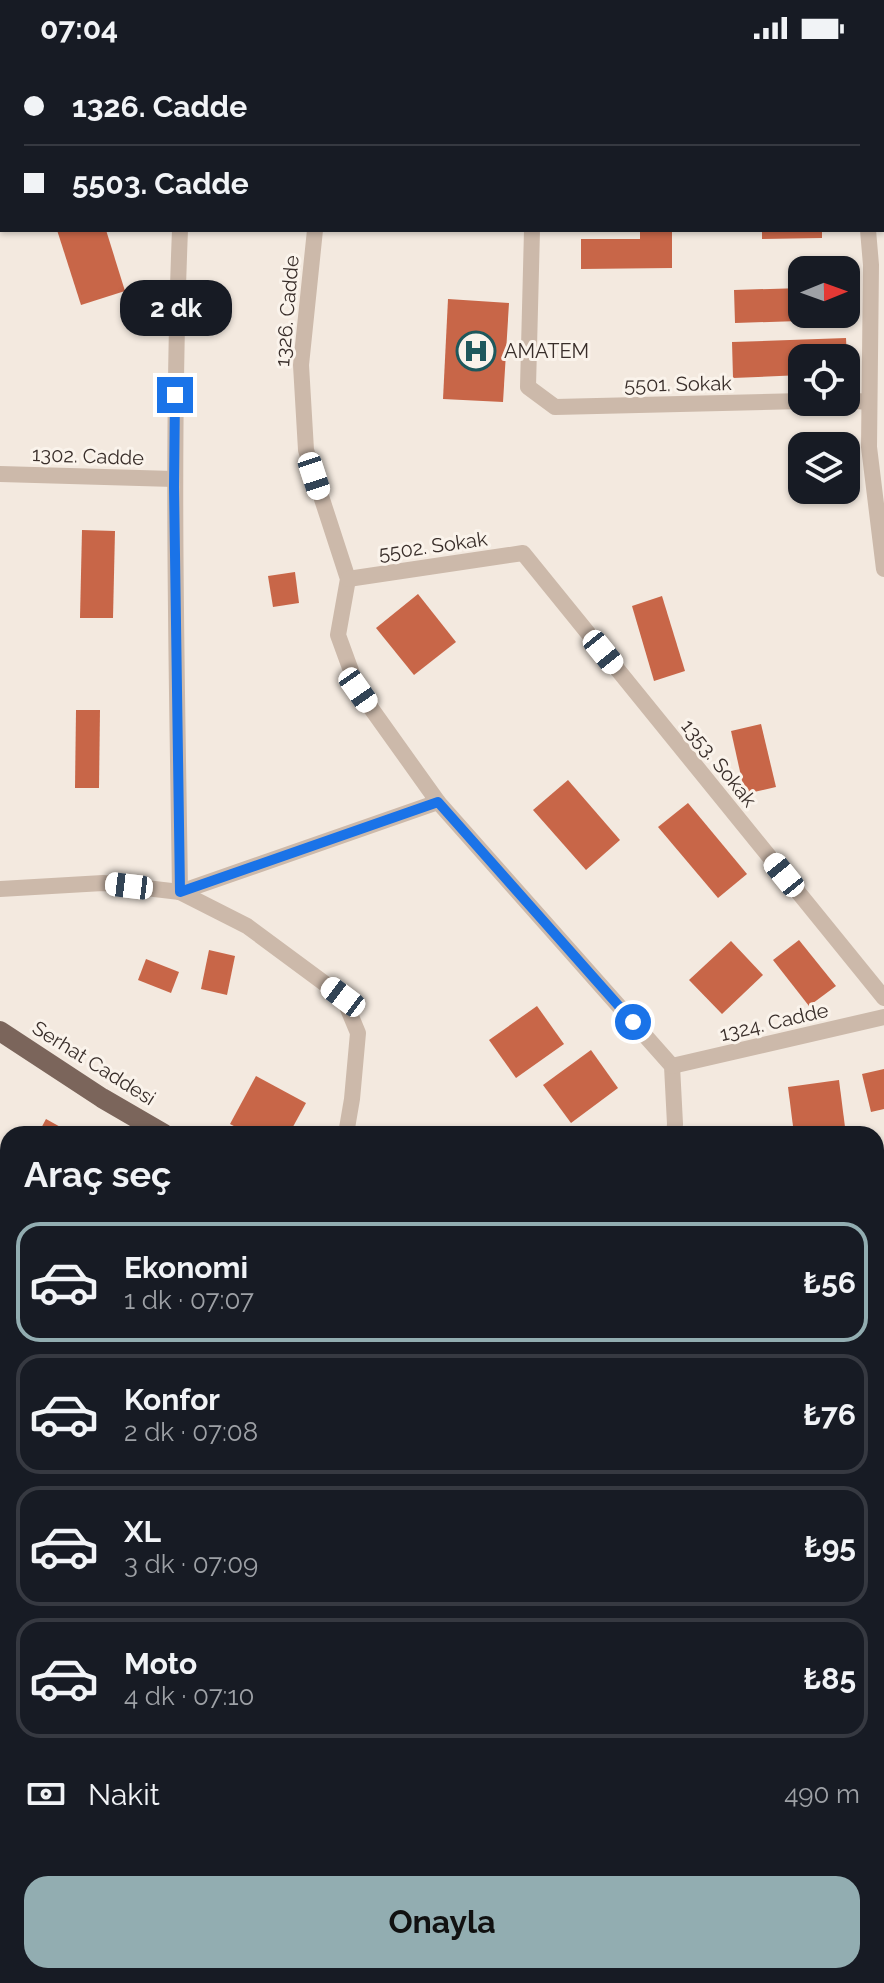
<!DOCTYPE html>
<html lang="tr">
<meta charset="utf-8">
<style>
:root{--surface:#171b24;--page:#242831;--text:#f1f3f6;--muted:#9ea1a6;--line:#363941;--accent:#92adb1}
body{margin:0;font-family:Raleway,sans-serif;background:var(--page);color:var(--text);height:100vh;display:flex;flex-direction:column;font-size:30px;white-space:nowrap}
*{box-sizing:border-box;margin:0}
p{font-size:26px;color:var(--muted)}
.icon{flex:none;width:44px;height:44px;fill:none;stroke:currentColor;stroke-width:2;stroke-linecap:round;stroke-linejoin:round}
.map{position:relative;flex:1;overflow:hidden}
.panel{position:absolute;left:0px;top:1070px;width:884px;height:858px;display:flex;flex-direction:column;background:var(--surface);border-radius:24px 24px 0 0;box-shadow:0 2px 6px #0004}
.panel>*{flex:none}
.top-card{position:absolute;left:0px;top:0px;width:884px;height:176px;box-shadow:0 2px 6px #0004;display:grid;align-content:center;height:176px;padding:0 24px;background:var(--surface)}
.needle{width:52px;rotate:89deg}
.fabs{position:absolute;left:788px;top:200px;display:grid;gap:16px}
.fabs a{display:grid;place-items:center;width:72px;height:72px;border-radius:16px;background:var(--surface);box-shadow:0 2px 6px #0004;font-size:40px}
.end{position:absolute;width:36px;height:36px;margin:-18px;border:10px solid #1a73e8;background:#fff;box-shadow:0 0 0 4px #fff}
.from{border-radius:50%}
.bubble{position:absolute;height:56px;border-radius:24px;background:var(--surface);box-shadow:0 2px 6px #0004;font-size:26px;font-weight:700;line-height:56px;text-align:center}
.car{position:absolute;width:24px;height:48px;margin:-24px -12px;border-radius:10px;box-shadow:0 0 6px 2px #0007;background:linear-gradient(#fff 24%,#345 0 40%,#fff 0 76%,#345 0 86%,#fff 0)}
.top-card b{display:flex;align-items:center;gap:28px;height:76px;font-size:30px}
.top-card b+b{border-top:2px solid var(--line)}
.top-card i{width:20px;height:20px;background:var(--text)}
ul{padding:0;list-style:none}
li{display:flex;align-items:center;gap:24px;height:120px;margin:0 16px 12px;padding:0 8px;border:4px solid var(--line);border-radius:24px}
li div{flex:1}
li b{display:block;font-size:30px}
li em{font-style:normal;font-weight:700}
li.on{border-color:var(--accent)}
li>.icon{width:72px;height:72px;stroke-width:1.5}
h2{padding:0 24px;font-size:36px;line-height:96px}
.pay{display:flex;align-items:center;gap:20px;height:88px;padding:0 24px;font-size:30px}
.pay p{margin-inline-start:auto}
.cta{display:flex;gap:16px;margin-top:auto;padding:16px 24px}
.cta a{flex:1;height:92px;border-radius:24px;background:var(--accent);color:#111;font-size:32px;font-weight:700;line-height:92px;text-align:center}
.status{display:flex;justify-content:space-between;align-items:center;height:56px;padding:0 40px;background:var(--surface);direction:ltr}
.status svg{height:22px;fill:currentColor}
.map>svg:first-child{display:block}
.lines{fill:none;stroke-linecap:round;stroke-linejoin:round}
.stream{stroke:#7dafb1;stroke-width:4}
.building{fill:#c86648}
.minor{stroke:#ccb9aa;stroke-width:16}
.major{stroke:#7b655b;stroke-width:20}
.route{stroke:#1a73e8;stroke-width:10}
.labels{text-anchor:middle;stroke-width:6;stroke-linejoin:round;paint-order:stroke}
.street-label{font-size:20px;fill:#392e2a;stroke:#faf3eb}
.poi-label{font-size:20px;fill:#392e2a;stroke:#faf3eb;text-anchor:start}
</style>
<div class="status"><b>07:04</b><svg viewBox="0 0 49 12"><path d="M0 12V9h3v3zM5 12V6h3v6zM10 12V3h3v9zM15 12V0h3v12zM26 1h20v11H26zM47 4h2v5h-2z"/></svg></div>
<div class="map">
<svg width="884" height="1927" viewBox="0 0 884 1927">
<rect width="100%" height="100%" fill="#f3e9df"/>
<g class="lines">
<!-- stream -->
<g class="stream">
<polyline points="0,1842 8,1840"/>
<polyline points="813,1920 824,1927"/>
</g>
</g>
<!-- building -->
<g class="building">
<polygon points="57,174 106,174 125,235 81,249"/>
<polygon points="640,174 672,174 672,212 581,213 581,183 640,183"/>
<polygon points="762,174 822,174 822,182 762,183"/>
<polygon points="802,232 802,258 828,258 828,264 735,267 734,234"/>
<polygon points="448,243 509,247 503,346 443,343"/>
<polygon points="846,282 847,302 802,302 802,319 733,322 732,286"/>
<polygon points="82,474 115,475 113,562 80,562"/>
<polygon points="295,516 299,547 273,551 268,520"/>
<polygon points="418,538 456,586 414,619 376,572"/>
<polygon points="662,540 685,615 654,625 632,550"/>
<polygon points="76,654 100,654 99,732 75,732"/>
<polygon points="761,668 776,731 745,738 731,675"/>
<polygon points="568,724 620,784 586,814 533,754"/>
<polygon points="688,747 747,818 718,842 658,771"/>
<polygon points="799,884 836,930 809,950 773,904"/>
<polygon points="731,885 763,919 722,958 689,924"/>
<polygon points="209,894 235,900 227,939 201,933"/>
<polygon points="146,903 179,916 171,937 138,924"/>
<polygon points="537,950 564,988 516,1022 489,984"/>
<polygon points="591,994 618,1032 571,1067 543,1029"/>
<polygon points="884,1013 884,1053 871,1056 862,1018"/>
<polygon points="256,1020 306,1047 289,1078 249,1078 230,1068"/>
<polygon points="839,1024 845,1071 794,1078 788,1031"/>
<polygon points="46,1063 73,1078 38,1078"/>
<polygon points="884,1446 884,1512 876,1513 876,1447"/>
</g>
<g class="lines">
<!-- minor -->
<g class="minor">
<polyline points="851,0 852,2"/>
<polyline points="183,2 183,0"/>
<polyline points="323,2 323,0"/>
<polyline points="536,2 536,0"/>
<path d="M180,174C171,395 177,615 180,836"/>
<polyline points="315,174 301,309 306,394 348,523 338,579 358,634 438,746 672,1010 675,1068 674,1078"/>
<polyline points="532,174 528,331 555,351 802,345"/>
<polyline points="868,174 871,209 869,391 884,513"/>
<polyline points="846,344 868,346"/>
<polyline points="0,418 174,423"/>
<polyline points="348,523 523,497 884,942"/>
<polyline points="0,833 103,827 180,836 438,746"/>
<polyline points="180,836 247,870 343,941 358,977 352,1043 346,1078"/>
<polyline points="672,1010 884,961"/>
<polyline points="0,1265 8,1267"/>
<polyline points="876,1303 884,1302"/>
<polyline points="0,1395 8,1396"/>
<polyline points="876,1568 884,1567"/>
</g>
<!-- major -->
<g class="major">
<polyline points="0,975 102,1042 164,1078"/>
<polyline points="876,1242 884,1241"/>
<polyline points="876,1265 884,1263"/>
<polyline points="0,1919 37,1927"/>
<polyline points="456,1927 461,1920"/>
</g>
</g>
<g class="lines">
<!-- route -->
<polyline class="route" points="175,339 174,431 180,836 438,746 633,966"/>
</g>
<!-- icons -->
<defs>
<g id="hospital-ring" transform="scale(2)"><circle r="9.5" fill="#faf3eb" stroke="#1e585c" stroke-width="1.5"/><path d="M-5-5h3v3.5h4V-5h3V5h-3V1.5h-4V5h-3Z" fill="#1e585c"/></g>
</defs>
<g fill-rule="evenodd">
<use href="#hospital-ring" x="476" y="295"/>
</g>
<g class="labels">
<!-- street labels -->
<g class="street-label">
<text transform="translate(287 255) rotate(-85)" y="7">1326. Cadde</text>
<text transform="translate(678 328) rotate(-1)" y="7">5501. Sokak</text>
<text transform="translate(88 400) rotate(2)" y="7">1302. Cadde</text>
<text transform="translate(433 490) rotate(-8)" y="7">5502. Sokak</text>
<text transform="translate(719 707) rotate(51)" y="7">1353. Sokak</text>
<text transform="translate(774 966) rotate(-13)" y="7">1324. Cadde</text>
<text transform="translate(94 1007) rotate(32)" y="7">Serhat Caddesi</text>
</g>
<!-- poi labels -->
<g class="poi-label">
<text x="504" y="302">AMATEM</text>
</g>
</g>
</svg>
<div class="fabs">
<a><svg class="needle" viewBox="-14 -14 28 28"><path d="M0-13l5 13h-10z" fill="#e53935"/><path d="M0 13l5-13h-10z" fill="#9ea1a6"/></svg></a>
<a><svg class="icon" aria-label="locate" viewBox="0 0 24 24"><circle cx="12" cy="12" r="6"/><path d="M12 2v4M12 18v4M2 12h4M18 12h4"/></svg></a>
<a><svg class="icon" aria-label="layers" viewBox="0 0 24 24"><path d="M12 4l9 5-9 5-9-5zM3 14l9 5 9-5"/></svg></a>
</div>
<i class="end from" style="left:633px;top:966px"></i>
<i class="end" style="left:175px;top:339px"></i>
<div class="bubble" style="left:120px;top:224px;width:112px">2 dk</div>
<i class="car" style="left:314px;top:420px;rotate:162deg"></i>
<i class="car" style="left:603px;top:596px;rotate:141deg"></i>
<i class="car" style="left:358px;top:634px;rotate:145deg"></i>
<i class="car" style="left:784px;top:819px;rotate:321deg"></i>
<i class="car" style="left:129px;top:830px;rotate:277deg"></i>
<i class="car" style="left:343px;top:941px;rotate:307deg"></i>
<div class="top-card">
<b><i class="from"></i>1326. Cadde</b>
<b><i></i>5503. Cadde</b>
</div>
<section class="panel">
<h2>Araç seç</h2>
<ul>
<li class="on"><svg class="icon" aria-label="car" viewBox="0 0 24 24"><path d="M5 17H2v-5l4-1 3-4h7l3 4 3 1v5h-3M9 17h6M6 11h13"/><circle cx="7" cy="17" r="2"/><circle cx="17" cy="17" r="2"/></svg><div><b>Ekonomi</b><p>1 dk · 07:07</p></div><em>₺56</em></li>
<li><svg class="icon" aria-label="car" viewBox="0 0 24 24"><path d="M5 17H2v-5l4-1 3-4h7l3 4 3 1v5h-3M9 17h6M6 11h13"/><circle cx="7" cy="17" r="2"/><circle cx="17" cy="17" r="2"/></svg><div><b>Konfor</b><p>2 dk · 07:08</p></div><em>₺76</em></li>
<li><svg class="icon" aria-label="car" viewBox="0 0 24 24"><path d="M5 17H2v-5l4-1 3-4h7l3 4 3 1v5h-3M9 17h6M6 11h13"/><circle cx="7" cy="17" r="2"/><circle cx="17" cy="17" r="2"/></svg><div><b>XL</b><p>3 dk · 07:09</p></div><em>₺95</em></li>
<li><svg class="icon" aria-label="car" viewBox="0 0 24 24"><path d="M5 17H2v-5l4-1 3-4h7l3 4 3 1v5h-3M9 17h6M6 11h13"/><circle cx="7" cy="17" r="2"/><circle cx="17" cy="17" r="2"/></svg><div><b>Moto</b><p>4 dk · 07:10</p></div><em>₺85</em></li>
</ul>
<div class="pay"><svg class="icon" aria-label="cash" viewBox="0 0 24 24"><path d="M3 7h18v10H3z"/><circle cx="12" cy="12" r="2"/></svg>Nakit<p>490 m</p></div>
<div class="cta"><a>Onayla</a></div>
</section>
</div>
